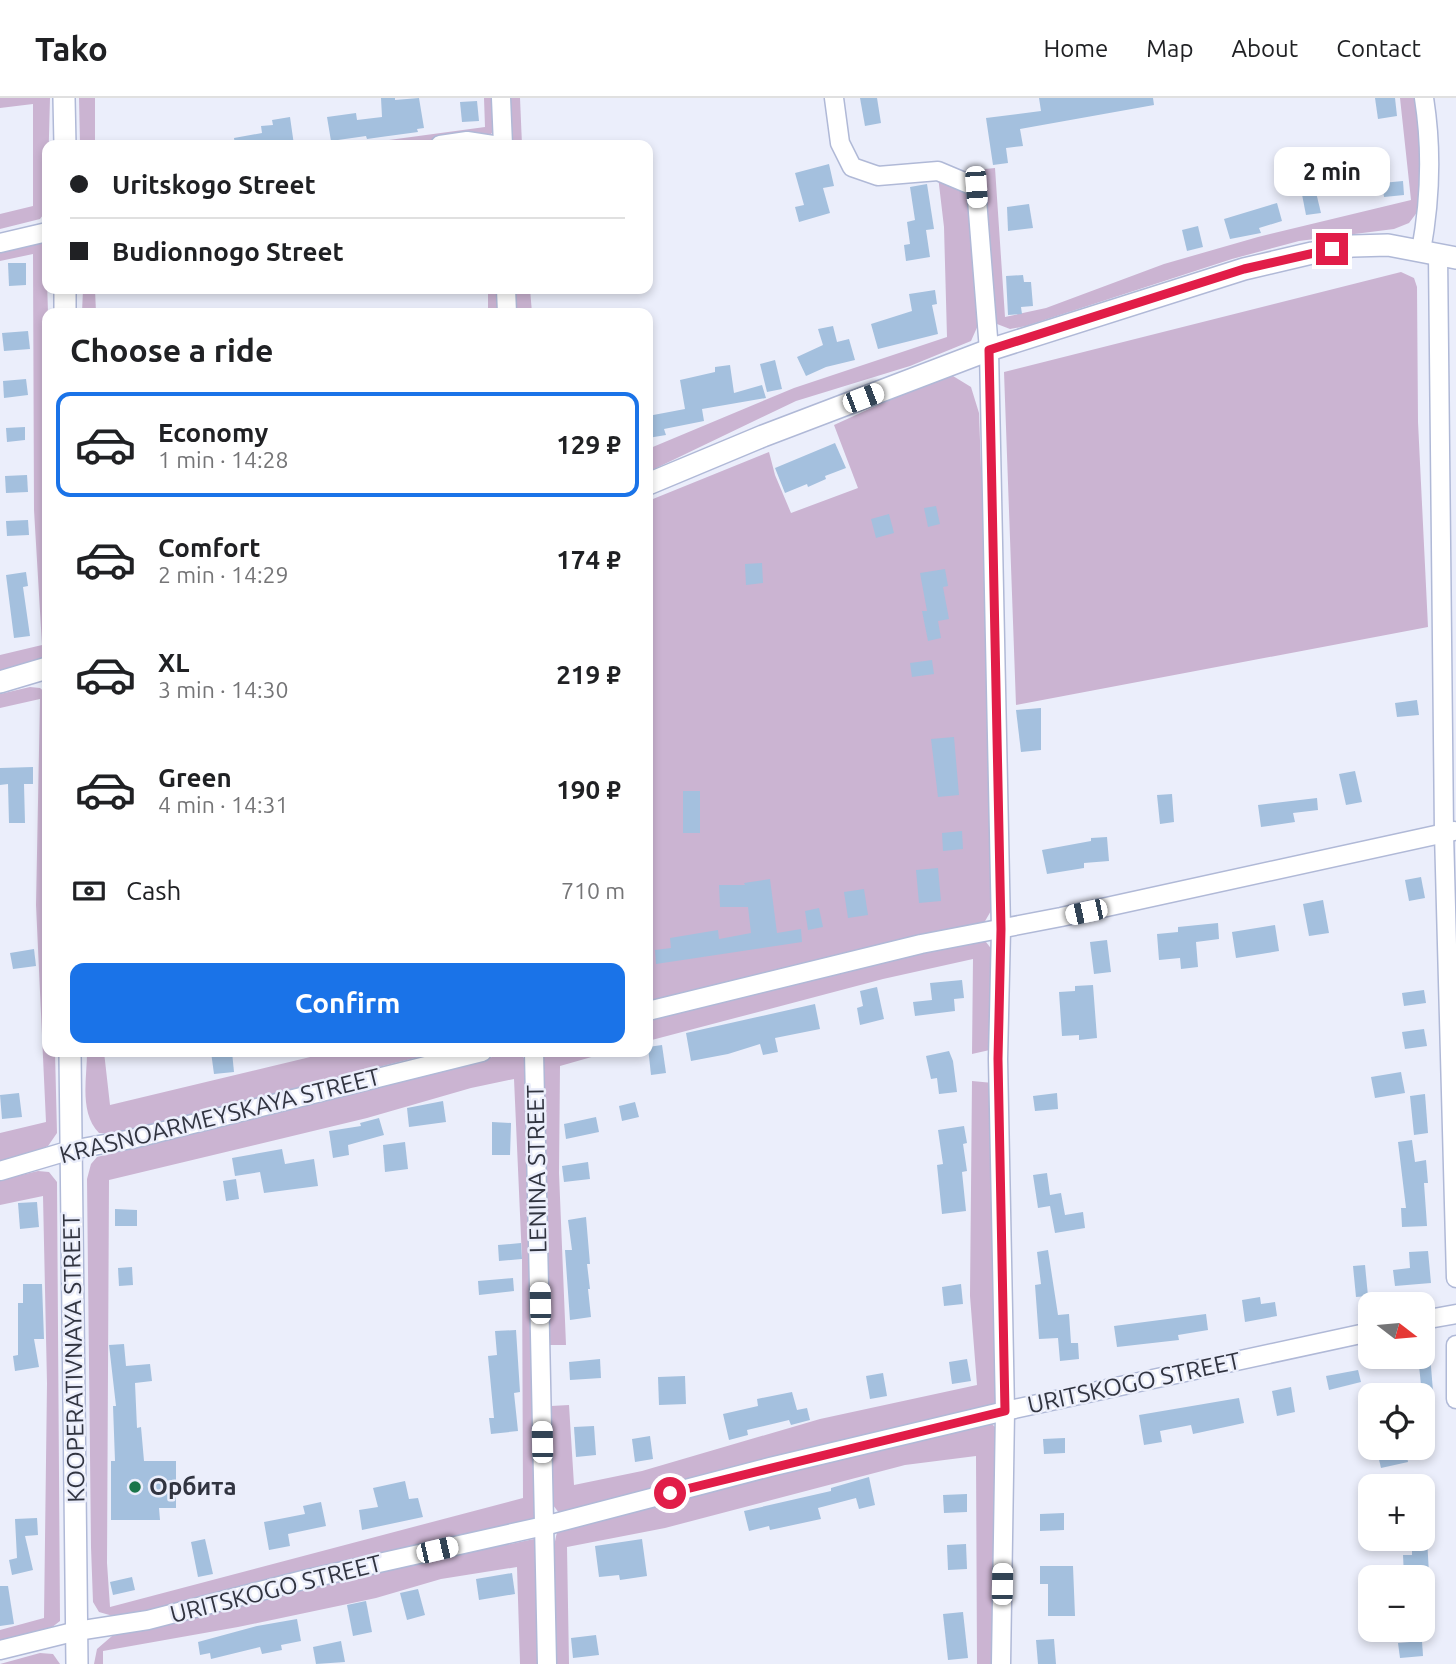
<!DOCTYPE html>
<meta charset="utf-8">
<style>
:root{--surface:#fff;--page:#f2f2f2;--text:#202124;--muted:#757577;--line:#e0e0e0;--accent:#1a73e8}
body{margin:0;font-family:Ubuntu,sans-serif;background:var(--page);color:var(--text);height:100vh;display:flex;flex-direction:column;font-size:26px;white-space:nowrap}
*{box-sizing:border-box;margin:0}
p{font-size:23px;color:var(--muted)}
.icon{flex:none;width:38px;height:38px;fill:none;stroke:currentColor;stroke-width:2;stroke-linecap:round;stroke-linejoin:round}
.map{position:relative;flex:1;overflow:hidden}
.sheet{position:absolute;left:42px;top:210px;width:611px;height:749px;display:flex;flex-direction:column;background:var(--surface);border-radius:14px;box-shadow:0 4px 10px #0003}
.sheet>*{flex:none}
.guide{position:absolute;left:42px;top:42px;width:611px;height:154px;border-radius:14px;box-shadow:0 4px 10px #0003;display:grid;align-content:center;height:154px;padding:0 28px;background:var(--surface)}
.needle{width:46px;rotate:106deg}
.buttons{position:absolute;left:1358px;top:1194px;display:grid;gap:14px}
.buttons a{display:grid;place-items:center;width:77px;height:77px;border-radius:14px;background:var(--surface);box-shadow:0 4px 10px #0003;font-size:35px}
.end{position:absolute;width:32px;height:32px;margin:-16px;border:9px solid #e11d48;background:#fff;box-shadow:0 0 0 4px #fff}
.from{border-radius:50%}
.bubble{position:absolute;height:49px;border-radius:14px;background:var(--surface);box-shadow:0 4px 10px #0003;font-size:23px;font-weight:700;line-height:49px;text-align:center}
.car{position:absolute;width:21px;height:42px;margin:-21px -10px;border-radius:9px;box-shadow:0 0 5px 2px #0007;background:linear-gradient(#fff 24%,#345 0 40%,#fff 0 76%,#345 0 86%,#fff 0)}
.guide b{display:flex;align-items:center;gap:24px;height:66px;font-size:26px}
.guide b+b{border-top:2px solid var(--line)}
.guide i{width:18px;height:18px;background:var(--text)}
ul{padding:0;list-style:none}
li{display:flex;align-items:center;gap:21px;height:105px;margin:0 14px 10px;padding:0 14px;border:4px solid transparent;border-radius:14px}
li div{flex:1}
li b{display:block;font-size:26px}
li em{font-style:normal;font-weight:700}
li.current{border-color:var(--accent)}
li>.icon{width:63px;height:63px;stroke-width:1.5}
h2{padding:0 28px;font-size:32px;line-height:84px}
.pay{display:flex;align-items:center;gap:18px;height:77px;padding:0 28px;font-size:26px}
.pay p{margin-inline-start:auto}
.action{display:flex;gap:14px;margin-top:auto;padding:14px 28px}
.action a{flex:1;height:80px;border-radius:14px;background:var(--accent);color:#fff;font-size:28px;font-weight:700;line-height:80px;text-align:center}
header{display:flex;align-items:center;gap:42px;box-sizing:border-box;height:98px;padding:0 35px;background:var(--surface);border-bottom:2px solid var(--line)}
header strong{font-size:33px}
nav{display:flex;gap:38px;margin-inline-start:auto;font-size:24px}
.map>svg:first-child{display:block}
.green{fill:#cbb4d2;fill-rule:evenodd}
.building{fill:#a4c0de}
.lines{fill:none;stroke-linecap:round;stroke-linejoin:round}
.minor-casing{stroke:#b0b9d7;stroke-width:21}
.tertiary-casing{stroke:#b0b9d7;stroke-width:24}
.minor{stroke:#fff;stroke-width:18}
.tertiary{stroke:#fff;stroke-width:21}
.route{stroke:#e11d48;stroke-width:9}
.poi-dot{fill:#1a754a;stroke:#ebeefb;stroke-width:2.5}
.labels{text-anchor:middle;stroke-width:5;stroke-linejoin:round;paint-order:stroke}
.street-label{font-size:24px;fill:#313440;stroke:#ebeefb}
.poi-label{font-size:24px;font-weight:bold;fill:#313440;stroke:#ebeefb;text-anchor:start}
</style>
<header>
<strong>Tako</strong>
<nav><a>Home</a><a>Map</a><a>About</a><a>Contact</a></nav>
</header>
<div class="map">
<svg width="1456" height="1566" viewBox="0 0 1456 1566">
<rect width="100%" height="100%" fill="#ebeefb"/>
<!-- green -->
<g class="green">
<polygon points="0,0 50,0 47,112 40,121 0,131 0,116 33,108 33,6 0,10"/>
<polygon points="79,0 95,0 95,47 80,47"/>
<polygon points="484,0 495,0 493,34 488,39 456,40 413,47 352,47 485,29"/>
<polygon points="505,0 520,0 522,47 507,47"/>
<polygon points="1400,0 1417,0 1422,57 1418,113 1409,125 1394,131 1299,143 1232,161 1026,228 1010,231 997,226 991,212 981,107 985,71 995,70 1005,219 1046,210 1164,166 1258,139 1411,102"/>
<polygon points="938,78 967,88 979,201 979,225 971,243 910,268 796,303 648,374 648,351 794,290 947,239 944,129"/>
<polygon points="38,140 46,149 48,215 47,554 42,560 0,574 0,557 42,547 34,412 33,156 0,163 0,149"/>
<polygon points="1401,174 1414,180 1417,189 1418,324 1428,529 1016,607 1004,274"/>
<polygon points="83,191 95,191 96,215 82,215"/>
<polygon points="488,191 502,191 503,215 488,215"/>
<polygon points="514,191 530,191 532,215 515,215"/>
<polygon points="953,278 971,289 979,315 981,370 988,427 988,645 992,811 984,825 648,906 648,403 769,354 775,377 791,415 858,390 834,327 935,281"/>
<polygon points="30,589 40,590 47,596 47,954 55,954 57,1035 48,1048 28,1057 0,1065 0,1035 46,1024 36,807 40,601 0,610 0,596"/>
<polygon points="973,843 986,844 993,853 994,951 972,956 973,861 883,881 648,943 648,920"/>
<path d="M87,954H104L110,1007L331,954H440C331,980 223,1010 114,1036L99,1035C79,1014 87,981 87,954Z"/>
<path d="M512,954L522,957L529,969L537,1384L535,1420L522,1427L124,1519L113,1518L99,1514L93,1504L91,1449L87,1081L91,1066L97,1059ZM514,981L522,1161L523,1400L110,1509L107,1465L109,1082L367,1020L471,990Z"/>
<polygon points="543,954 609,954 560,968 559,1075 566,1247 548,1247"/>
<polygon points="972,983 993,985 998,1303 994,1309 559,1415 550,1403 551,1308 569,1307 574,1387 642,1373 820,1321 977,1287 970,1198"/>
<polygon points="38,1073 49,1074 57,1084 60,1523 51,1530 0,1544 0,1532 44,1520 47,1285 43,1098 0,1107 0,1082"/>
<path d="M991,1325L998,1332L995,1566H977L976,1358L905,1367L665,1430L567,1449L569,1566H554C553,1524 546,1471 558,1431L573,1424Z"/>
<polygon points="534,1441 538,1446 539,1463 536,1501 538,1566 520,1566 517,1469 441,1481 376,1500 238,1529 103,1553 103,1566 94,1566 97,1551 112,1538 344,1481"/>
<polygon points="40,1555 53,1556 60,1566 0,1566"/>
</g>
<!-- building -->
<g class="building">
<polygon points="381,0 395,0 395,2 419,0 424,30 417,31 418,34 381,39 367,41 366,38 331,43 327,19 356,15 357,22 382,19"/>
<polygon points="860,0 877,0 881,25 865,28"/>
<polygon points="1039,0 1153,0 1154,7 1020,31 1023,48 1006,50 1008,65 993,67 986,20 1041,13"/>
<polygon points="1375,0 1395,0 1397,18 1378,21"/>
<polygon points="477,3 479,23 462,24 460,4"/>
<polygon points="290,19 294,47 235,47 234,40 262,35 261,28 273,27 272,22"/>
<polygon points="829,66 834,88 823,90 830,115 799,124 795,109 804,107 795,75"/>
<polygon points="1312,78 1321,115 1306,117 1299,81"/>
<polygon points="1403,83 1404,97 1384,99 1382,85"/>
<polygon points="927,86 934,131 926,132 930,159 906,163 904,147 910,146 907,124 915,122 910,89"/>
<polygon points="1277,105 1282,123 1259,130 1261,135 1230,141 1224,121"/>
<polygon points="1029,106 1033,130 1008,133 1007,109"/>
<polygon points="1198,128 1203,149 1187,153 1182,132"/>
<polygon points="8,165 26,165 26,187 9,188"/>
<polygon points="1023,177 1024,184 1031,184 1033,208 1021,209 1022,216 1008,217 1006,178"/>
<polygon points="935,192 937,206 932,207 938,236 878,251 871,226 912,213 909,196"/>
<polygon points="833,228 837,244 849,241 855,262 826,269 806,278 797,259 823,247 818,231"/>
<polygon points="28,233 30,251 4,253 2,235"/>
<polygon points="775,262 782,291 767,294 760,266"/>
<polygon points="730,267 734,295 762,287 766,300 702,311 704,323 664,331 666,337 648,340 648,318 685,311 680,282 715,274 715,269"/>
<polygon points="26,281 28,297 4,300 3,283"/>
<polygon points="25,329 25,342 7,344 6,330"/>
<polygon points="835,345 846,370 825,378 826,381 808,389 807,386 785,395 775,370"/>
<polygon points="27,377 28,394 6,395 5,378"/>
<polygon points="936,408 940,426 928,429 924,410"/>
<polygon points="889,416 894,435 876,440 871,421"/>
<polygon points="28,422 29,437 7,438 6,423"/>
<polygon points="762,465 763,485 746,487 745,466"/>
<polygon points="945,471 948,488 943,489 949,521 938,523 941,540 928,543 922,513 927,513 920,475"/>
<polygon points="26,474 28,488 23,489 30,538 14,540 6,477"/>
<polygon points="932,562 934,576 912,579 910,565"/>
<polygon points="1417,602 1419,617 1397,619 1395,605"/>
<polygon points="1041,610 1041,652 1021,654 1016,612"/>
<polygon points="954,639 959,697 938,699 931,641"/>
<polygon points="33,669 33,686 24,686 25,725 9,725 8,686 0,687 0,670"/>
<polygon points="1355,673 1362,704 1346,707 1339,676"/>
<rect x="683" y="693" width="17" height="42"/>
<polygon points="1172,696 1174,724 1160,726 1157,697"/>
<polygon points="1317,700 1318,712 1293,715 1295,724 1261,729 1258,707"/>
<polygon points="962,733 963,751 943,753 942,735"/>
<polygon points="1107,739 1109,763 1084,765 1084,770 1047,776 1042,752 1091,743 1091,740"/>
<polygon points="938,770 941,803 919,805 916,772"/>
<polygon points="1421,779 1425,800 1409,803 1405,782"/>
<polygon points="770,781 777,835 801,831 802,844 656,866 655,852 671,850 670,840 718,832 719,841 751,835 748,809 720,809 719,787 745,787 744,785"/>
<polygon points="864,791 868,817 848,820 844,794"/>
<polygon points="1323,802 1329,835 1309,838 1303,806"/>
<polygon points="819,810 823,829 808,832 805,813"/>
<polygon points="1218,825 1219,841 1196,844 1198,869 1181,871 1180,860 1159,862 1157,836 1178,834 1178,829"/>
<polygon points="1275,827 1279,853 1236,860 1232,834"/>
<polygon points="1107,842 1111,874 1094,876 1090,844"/>
<polygon points="34,851 36,868 13,871 10,855"/>
<polygon points="962,882 964,900 954,901 955,913 915,918 913,904 932,902 930,885"/>
<polygon points="1093,887 1097,940 1079,942 1079,937 1062,938 1059,894 1075,893 1075,888"/>
<polygon points="877,889 884,921 860,927 857,910 863,908 860,893"/>
<polygon points="1424,892 1426,905 1404,908 1402,895"/>
<polygon points="815,906 820,931 775,940 778,954 763,957 760,946 728,956 691,963 686,935"/>
<polygon points="1424,931 1427,948 1405,951 1402,934"/>
<polygon points="662,947 666,975 651,977 648,949"/>
<polygon points="949,953 953,963 957,994 939,996 937,980 931,981 926,958"/>
<polygon points="211,954 232,954 234,974 214,976"/>
<polygon points="1401,974 1405,995 1375,1000 1371,979"/>
<polygon points="19,995 22,1019 2,1021 0,997"/>
<polygon points="1057,995 1058,1011 1035,1013 1033,998"/>
<polygon points="1425,996 1428,1035 1414,1037 1410,998"/>
<polygon points="443,1003 446,1024 409,1029 407,1010"/>
<polygon points="635,1004 639,1019 622,1023 619,1008"/>
<polygon points="596,1019 599,1034 566,1041 564,1026"/>
<polygon points="379,1020 384,1037 348,1047 349,1057 333,1060 329,1033 361,1028 360,1025"/>
<polygon points="492,1024 511,1025 510,1057 492,1057"/>
<polygon points="964,1028 967,1045 963,1046 967,1073 962,1074 966,1113 942,1116 937,1067 943,1066 938,1032"/>
<polygon points="1412,1042 1415,1064 1426,1062 1428,1085 1424,1085 1427,1128 1402,1129 1401,1110 1406,1110 1398,1044"/>
<polygon points="405,1044 408,1071 385,1074 383,1047"/>
<polygon points="282,1051 285,1066 314,1061 318,1088 264,1095 260,1074 235,1078 232,1060"/>
<polygon points="588,1064 590,1081 564,1084 562,1068"/>
<polygon points="1047,1075 1050,1097 1061,1095 1065,1117 1083,1114 1085,1130 1055,1135 1050,1108 1038,1110 1033,1077"/>
<polygon points="236,1081 239,1101 226,1103 223,1083"/>
<polygon points="37,1104 39,1129 20,1131 18,1105"/>
<polygon points="115,1111 137,1112 137,1128 115,1128"/>
<polygon points="586,1119 590,1166 587,1166 590,1191 588,1191 591,1219 570,1222 565,1152 572,1152 568,1122"/>
<polygon points="521,1145 522,1161 499,1163 498,1147"/>
<polygon points="1048,1152 1058,1217 1069,1216 1071,1245 1078,1245 1079,1261 1060,1263 1058,1240 1039,1241 1035,1187 1041,1186 1037,1154"/>
<polygon points="1428,1153 1431,1185 1395,1188 1393,1172 1410,1170 1409,1154"/>
<polygon points="1365,1167 1368,1198 1356,1199 1353,1168"/>
<polygon points="132,1169 133,1187 119,1188 118,1170"/>
<polygon points="513,1180 514,1193 479,1197 478,1183"/>
<polygon points="23,1186 42,1186 44,1241 34,1241 39,1269 15,1273 13,1258 18,1257 18,1205 23,1205"/>
<polygon points="961,1186 963,1206 944,1208 942,1189"/>
<polygon points="1260,1199 1261,1206 1275,1204 1277,1218 1245,1224 1242,1202"/>
<polygon points="1206,1216 1208,1232 1178,1237 1179,1242 1117,1249 1114,1228"/>
<polygon points="516,1232 520,1294 514,1295 518,1333 491,1336 489,1320 494,1320 488,1258 497,1257 495,1233"/>
<polygon points="124,1246 126,1268 150,1266 152,1283 135,1285 137,1330 141,1329 144,1363 176,1363 176,1410 159,1410 160,1422 111,1422 111,1363 115,1363 113,1308 116,1308 109,1247"/>
<polygon points="1430,1257 1434,1305 1423,1306 1418,1258"/>
<polygon points="600,1261 601,1280 570,1282 569,1264"/>
<polygon points="967,1261 971,1283 952,1286 949,1264"/>
<polygon points="1358,1272 1361,1284 1329,1292 1326,1278"/>
<polygon points="883,1275 887,1298 870,1301 866,1278"/>
<polygon points="685,1278 686,1306 659,1307 658,1279"/>
<polygon points="1291,1289 1295,1314 1277,1318 1272,1293"/>
<polygon points="792,1294 797,1312 807,1310 810,1322 791,1327 789,1322 747,1332 748,1337 729,1342 723,1316 758,1308 757,1301"/>
<polygon points="1239,1300 1244,1325 1193,1336 1191,1327 1160,1333 1162,1344 1144,1347 1139,1317"/>
<polygon points="594,1328 596,1357 576,1359 574,1329"/>
<polygon points="650,1338 653,1361 635,1364 632,1341"/>
<polygon points="1065,1340 1065,1355 1044,1356 1043,1341"/>
<polygon points="1376,1349 1405,1349 1408,1364 1381,1370"/>
<polygon points="869,1379 875,1407 859,1411 856,1400 818,1410 821,1421 770,1432 769,1428 749,1433 744,1413 831,1393 831,1390"/>
<polygon points="405,1383 409,1401 418,1400 423,1419 362,1432 359,1412 378,1409 373,1390"/>
<polygon points="967,1396 967,1414 944,1415 943,1397"/>
<polygon points="321,1404 326,1428 288,1436 290,1448 269,1452 264,1424 305,1416 303,1408"/>
<polygon points="1064,1415 1064,1432 1040,1433 1040,1416"/>
<polygon points="37,1420 38,1437 25,1438 33,1472 12,1477 9,1462 17,1460 15,1421"/>
<polygon points="1412,1440 1427,1440 1429,1476 1404,1478 1403,1457 1412,1457"/>
<polygon points="205,1441 213,1476 198,1479 191,1444"/>
<polygon points="642,1441 647,1478 620,1482 619,1477 599,1479 595,1448"/>
<polygon points="966,1446 967,1471 948,1472 947,1447"/>
<polygon points="1040,1468 1073,1468 1075,1518 1048,1518 1048,1486 1040,1486"/>
<polygon points="512,1475 515,1496 479,1502 476,1481"/>
<polygon points="132,1479 135,1492 113,1497 110,1484"/>
<polygon points="0,1488 8,1488 14,1526 0,1528"/>
<polygon points="418,1491 425,1517 407,1522 400,1495"/>
<polygon points="366,1503 372,1534 353,1538 347,1507"/>
<polygon points="963,1514 968,1560 948,1562 943,1516"/>
<polygon points="297,1521 301,1543 281,1547 282,1552 262,1556 260,1549 211,1561 210,1555 200,1557 198,1544 257,1528"/>
<polygon points="596,1537 599,1557 573,1560 571,1540"/>
<polygon points="1054,1541 1056,1566 1038,1566 1036,1542"/>
<polygon points="341,1543 345,1564 316,1566 313,1549"/>
<polygon points="1422,1543 1423,1558 1400,1560 1398,1545"/>
</g>
<g class="lines">
<!-- minor casing -->
<g class="minor-casing">
<g id="minor">
<polyline points="501,0 503,47"/>
<polyline points="834,0 840,45 852,69 878,78 938,73 976,89 989,252 1001,831 998,961 1005,1313 1001,1566"/>
<polyline points="440,47 467,43 493,47"/>
<polyline points="0,145 47,134"/>
<path d="M1421,153C1430,104 1432,50 1424,0"/>
<polyline points="1438,156 1444,735 1456,1180"/>
<polyline points="506,191 507,215"/>
<polyline points="648,913 921,846 1061,819 1454,733"/>
<polyline points="534,954 547,1566"/>
<polyline points="0,1073 71,1052 132,1041 482,954"/>
<polyline points="1423,1222 1456,1216"/>
<polyline points="1456,1247 1456,1301"/>
<polyline points="0,1552 77,1533 148,1522 303,1482 544,1428 770,1369 1005,1313 1370,1234"/>
</g>
</g>
<!-- tertiary casing -->
<g class="tertiary-casing">
<g id="tertiary">
<polyline points="64,0 65,47"/>
<polyline points="65,191 65,215"/>
<polyline points="648,386 763,338 989,252 1244,171 1312,155 1353,148 1388,147 1456,160"/>
<polyline points="0,584 47,570"/>
<polyline points="70,954 77,1566"/>
</g>
</g>
<!-- minor -->
<use href="#minor" class="minor"/>
<!-- tertiary -->
<use href="#tertiary" class="tertiary"/>
</g>
<g class="lines">
<!-- route -->
<polyline class="route" points="670,1395 1005,1313 998,961 1001,831 989,252 1244,171 1332,151"/>
</g>
<!-- markers -->
<circle class="poi-dot" cx="135" cy="1389" r="7"/>
<g class="labels">
<!-- street labels -->
<g class="street-label">
<text transform="translate(220 1018) rotate(-14)" y="8">KRASNOARMEYSKAYA STREET</text>
<text transform="translate(537 1071) rotate(-91)" y="8">LENINA STREET</text>
<text transform="translate(74 1260) rotate(-91)" y="8">KOOPERATIVNAYA STREET</text>
<text transform="translate(1134 1285) rotate(-12)" y="8">URITSKOGO STREET</text>
<text transform="translate(276 1491) rotate(-14)" y="8">URITSKOGO STREET</text>
</g>
<!-- poi labels -->
<g class="poi-label">
<text x="149" y="1397">Орбита</text>
</g>
</g>
</svg>
<div class="buttons">
<a><svg class="needle" viewBox="-14 -14 28 28"><path d="M0-13l5 13h-10z" fill="#e53935"/><path d="M0 13l5-13h-10z" fill="#757577"/></svg></a>
<a><svg class="icon" aria-label="locate" viewBox="0 0 24 24"><circle cx="12" cy="12" r="6"/><path d="M12 2v4M12 18v4M2 12h4M18 12h4"/></svg></a>
<a>+</a>
<a>−</a>
</div>
<i class="end from" style="left:670px;top:1395px"></i>
<i class="end" style="left:1332px;top:151px"></i>
<div class="bubble" style="left:1274px;top:49px;width:116px">2 min</div>
<i class="car" style="left:976px;top:89px;rotate:176deg"></i>
<i class="car" style="left:863px;top:300px;rotate:69deg"></i>
<i class="car" style="left:1086px;top:814px;rotate:258deg"></i>
<i class="car" style="left:540px;top:1205px;rotate:359deg"></i>
<i class="car" style="left:542px;top:1344px;rotate:359deg"></i>
<i class="car" style="left:437px;top:1452px;rotate:77deg"></i>
<i class="car" style="left:1002px;top:1486px;rotate:1deg"></i>
<div class="guide">
<b><i class="from"></i>Uritskogo Street</b>
<b><i></i>Budionnogo Street</b>
</div>
<section class="sheet">
<h2>Choose a ride</h2>
<ul>
<li class="current"><svg class="icon" aria-label="car" viewBox="0 0 24 24"><path d="M5 17H2v-5l4-1 3-4h7l3 4 3 1v5h-3M9 17h6M6 11h13"/><circle cx="7" cy="17" r="2"/><circle cx="17" cy="17" r="2"/></svg><div><b>Economy</b><p>1 min · 14:28</p></div><em>129 ₽</em></li>
<li><svg class="icon" aria-label="car" viewBox="0 0 24 24"><path d="M5 17H2v-5l4-1 3-4h7l3 4 3 1v5h-3M9 17h6M6 11h13"/><circle cx="7" cy="17" r="2"/><circle cx="17" cy="17" r="2"/></svg><div><b>Comfort</b><p>2 min · 14:29</p></div><em>174 ₽</em></li>
<li><svg class="icon" aria-label="car" viewBox="0 0 24 24"><path d="M5 17H2v-5l4-1 3-4h7l3 4 3 1v5h-3M9 17h6M6 11h13"/><circle cx="7" cy="17" r="2"/><circle cx="17" cy="17" r="2"/></svg><div><b>XL</b><p>3 min · 14:30</p></div><em>219 ₽</em></li>
<li><svg class="icon" aria-label="car" viewBox="0 0 24 24"><path d="M5 17H2v-5l4-1 3-4h7l3 4 3 1v5h-3M9 17h6M6 11h13"/><circle cx="7" cy="17" r="2"/><circle cx="17" cy="17" r="2"/></svg><div><b>Green</b><p>4 min · 14:31</p></div><em>190 ₽</em></li>
</ul>
<div class="pay"><svg class="icon" aria-label="cash" viewBox="0 0 24 24"><path d="M3 7h18v10H3z"/><circle cx="12" cy="12" r="2"/></svg>Cash<p>710 m</p></div>
<div class="action"><a>Confirm</a></div>
</section>
</div>
